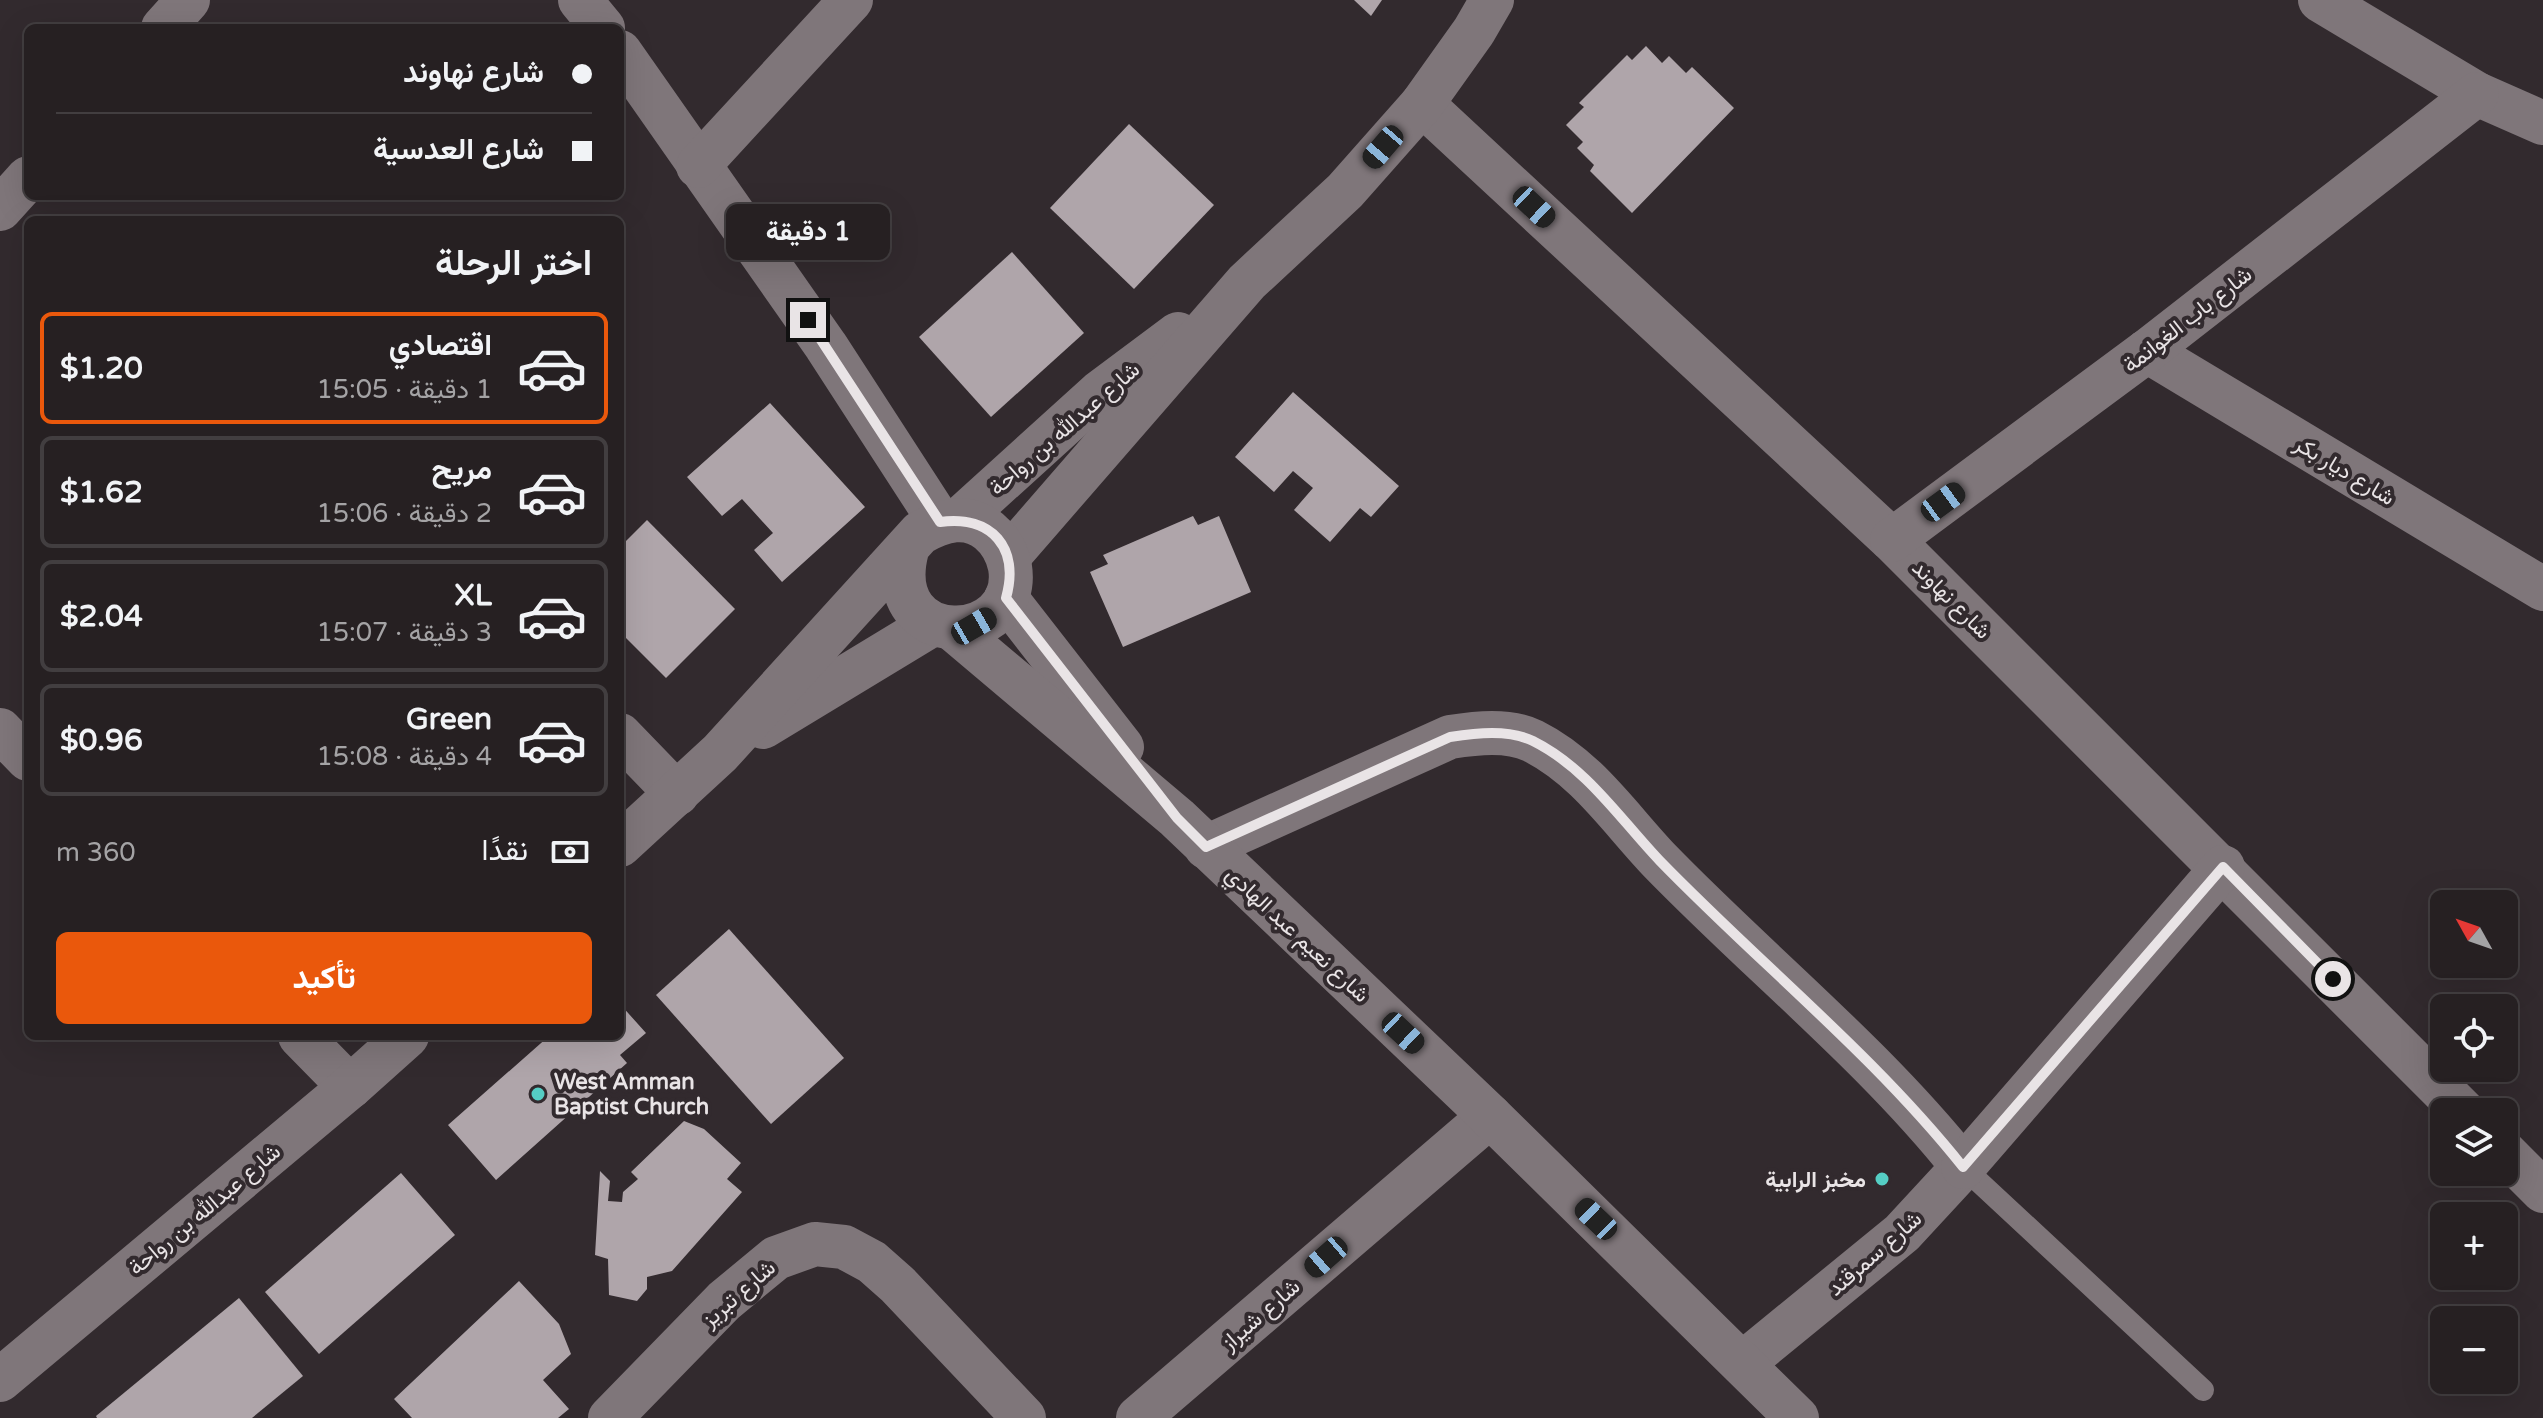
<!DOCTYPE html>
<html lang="ar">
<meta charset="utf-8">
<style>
:root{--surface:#262022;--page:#2e282a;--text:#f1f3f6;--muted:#a4a3a5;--line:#423e40;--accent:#ea580c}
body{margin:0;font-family:"Varela Round",Vazirmatn,sans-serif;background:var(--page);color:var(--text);direction:rtl;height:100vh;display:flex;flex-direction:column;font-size:30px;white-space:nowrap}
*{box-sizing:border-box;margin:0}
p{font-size:26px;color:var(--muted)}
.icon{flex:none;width:44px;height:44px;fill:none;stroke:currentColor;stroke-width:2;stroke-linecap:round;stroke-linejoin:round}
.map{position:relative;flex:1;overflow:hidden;direction:ltr}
.side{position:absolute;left:24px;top:216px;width:600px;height:824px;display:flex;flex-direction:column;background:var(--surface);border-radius:12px;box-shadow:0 8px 32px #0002,0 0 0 2px var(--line);direction:rtl}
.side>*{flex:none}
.guide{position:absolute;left:24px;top:24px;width:600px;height:176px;border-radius:12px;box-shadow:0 8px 32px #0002,0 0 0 2px var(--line);direction:rtl;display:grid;align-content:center;height:176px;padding:0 32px;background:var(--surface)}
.needle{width:52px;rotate:310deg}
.fabs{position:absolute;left:2430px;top:890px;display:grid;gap:16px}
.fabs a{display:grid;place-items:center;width:88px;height:88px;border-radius:12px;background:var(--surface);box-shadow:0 8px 32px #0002,0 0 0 2px var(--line);font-size:40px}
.end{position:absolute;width:36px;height:36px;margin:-18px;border:10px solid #e9e4e6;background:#111;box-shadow:0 0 0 4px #111}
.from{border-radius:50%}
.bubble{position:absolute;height:56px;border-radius:12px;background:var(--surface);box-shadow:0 8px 32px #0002,0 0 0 2px var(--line);font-size:26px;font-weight:700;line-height:56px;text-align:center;direction:rtl}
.car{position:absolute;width:24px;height:48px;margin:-24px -12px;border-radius:10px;box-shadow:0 0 6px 2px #0007;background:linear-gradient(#222 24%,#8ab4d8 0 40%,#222 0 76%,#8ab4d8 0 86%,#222 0)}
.guide b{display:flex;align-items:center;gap:28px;height:76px;font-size:30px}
.guide b+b{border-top:2px solid var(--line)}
.guide i{width:20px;height:20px;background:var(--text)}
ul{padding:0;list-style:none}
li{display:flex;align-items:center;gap:24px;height:112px;margin:0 16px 12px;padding:0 16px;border:4px solid var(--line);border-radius:12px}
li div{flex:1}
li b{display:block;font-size:30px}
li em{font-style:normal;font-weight:700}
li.on{border-color:var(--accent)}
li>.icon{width:72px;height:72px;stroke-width:1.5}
h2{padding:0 32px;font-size:36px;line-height:96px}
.pay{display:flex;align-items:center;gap:20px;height:88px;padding:0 32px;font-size:30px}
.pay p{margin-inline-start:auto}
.action{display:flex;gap:16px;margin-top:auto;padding:16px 32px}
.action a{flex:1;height:92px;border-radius:12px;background:var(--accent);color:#fff;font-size:32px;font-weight:700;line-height:92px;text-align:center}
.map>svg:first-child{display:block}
.building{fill:#afa5aa}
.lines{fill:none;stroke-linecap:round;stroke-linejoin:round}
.service{stroke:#7f767a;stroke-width:22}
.minor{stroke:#7f767a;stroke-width:44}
.tertiary{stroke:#7f767a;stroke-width:44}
.route{stroke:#e9e4e6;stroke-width:10}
.poi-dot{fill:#55cec4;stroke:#322a2e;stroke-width:3}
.labels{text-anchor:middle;stroke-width:8;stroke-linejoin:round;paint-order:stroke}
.street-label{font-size:22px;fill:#e9e4e6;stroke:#322a2e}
.poi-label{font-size:22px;font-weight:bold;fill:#e9e4e6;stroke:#322a2e;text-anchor:start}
</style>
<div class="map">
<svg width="2543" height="1418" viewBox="0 0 2543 1418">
<rect width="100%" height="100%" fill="#322a2e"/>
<!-- building -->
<g class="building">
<polygon points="1354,0 1382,0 1371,16"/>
<polygon points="1646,46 1662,63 1669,56 1686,73 1692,67 1734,108 1632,213 1590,171 1594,165 1577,148 1583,142 1566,125 1584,107 1579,103 1627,55 1632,60"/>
<polygon points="1129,124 1214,205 1134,289 1050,208"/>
<polygon points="1012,252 1084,333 991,417 919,337"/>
<polygon points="1293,392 1399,486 1371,517 1360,508 1330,542 1294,510 1313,488 1293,471 1274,492 1235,457"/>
<polygon points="770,403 865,507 782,582 754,550 773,533 742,499 722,516 687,477"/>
<polygon points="1193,516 1198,525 1219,516 1251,592 1123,647 1090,572 1108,564 1103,555"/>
<polygon points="647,520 735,609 666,678 620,632 620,547"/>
<polygon points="729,929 844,1058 771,1124 656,995"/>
<polygon points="620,1004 646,1033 620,1055 627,1063 496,1180 448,1125 549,1036 620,1036"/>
<polygon points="684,1121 704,1129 741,1163 727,1179 742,1192 672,1271 647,1277 647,1289 637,1301 609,1295 608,1259 595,1255 600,1171 610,1181 608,1201 622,1202 623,1192 638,1179 631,1172"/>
<polygon points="401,1173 455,1235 319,1354 265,1292"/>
<polygon points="519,1281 559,1324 571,1354 543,1380 569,1409 558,1418 412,1418 394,1399"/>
<polygon points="239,1298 303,1376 252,1418 97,1418 96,1416"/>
</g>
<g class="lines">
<!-- service -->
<polyline class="service" points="1963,1167 2203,1390"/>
<!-- minor -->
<g class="minor">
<polyline points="580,0 603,28"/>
<polyline points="2320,0 2477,94 2543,123"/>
<polyline points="163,28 188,0"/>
<polyline points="620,52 826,346 940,522"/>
<polyline points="1422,104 1892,540 2464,1112"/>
<polyline points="698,166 851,0"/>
<polyline points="0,209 28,178"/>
<polyline points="2147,351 2543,589"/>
<polyline points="1892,540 2147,351 2477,94"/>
<polyline points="0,730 28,759"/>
<polyline points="620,735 677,794"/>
<path d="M1206,847L1450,737C1476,733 1508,729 1533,741C1587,768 1620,819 1660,861C1760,964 1874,1055 1963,1167L1902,1233L1743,1363"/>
<polyline points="300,1036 350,1087"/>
<polyline points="2504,1152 2543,1191"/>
<polyline points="1963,1167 2223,867"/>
<polyline points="610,1418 724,1301 776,1258 815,1244 844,1247 872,1262 898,1285 1024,1418"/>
<polyline points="1138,1418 1490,1116"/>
</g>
<!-- tertiary -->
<g class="tertiary">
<polyline points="960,519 1099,393 1178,334"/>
<polyline points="1008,557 1247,282 1345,191 1422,104 1474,31 1492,0"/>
<polyline points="1006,598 1122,747"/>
<polyline points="954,630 1177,818 1490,1116 1797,1418"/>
<polyline points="763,727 933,624"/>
<path d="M620,845L720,753L920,533C943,520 967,513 989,531C1001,541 1007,552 1010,567C1023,647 880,654 907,550"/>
<polyline points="0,1380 350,1087 407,1036"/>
</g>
</g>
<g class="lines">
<!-- route -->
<path class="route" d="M808,320L940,522C992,515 1020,548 1006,598L1177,818L1206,847L1450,737C1476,733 1508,729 1533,741C1587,768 1620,819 1660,861C1760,964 1874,1055 1963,1167L2223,867L2333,979"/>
</g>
<!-- markers -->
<g class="poi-dot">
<circle cx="538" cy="1094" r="8"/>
<circle cx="1882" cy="1179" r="8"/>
</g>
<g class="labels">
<!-- street labels -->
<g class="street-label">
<text transform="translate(2187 319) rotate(-38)" y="8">شارع باب الغوانمة</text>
<text transform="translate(1064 428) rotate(-41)" y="8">شارع عبدالله بن رواحة</text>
<text transform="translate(2345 470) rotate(31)" y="8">شارع ديار بكر</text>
<text transform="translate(1952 599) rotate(45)" y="8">شارع نهاوند</text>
<text transform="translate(1298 934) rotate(43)" y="8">شارع نعيم عبد الهادي</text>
<text transform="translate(204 1209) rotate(-40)" y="8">شارع عبدالله بن رواحة</text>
<text transform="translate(1874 1253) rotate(-41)" y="8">شارع سمرقند</text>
<text transform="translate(738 1293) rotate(-41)" y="8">شارع تبريز</text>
<text transform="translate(1260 1314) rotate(-41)" y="8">شارع شيراز</text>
</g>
<!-- poi labels -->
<g class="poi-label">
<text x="554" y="1089">West Amman<tspan x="554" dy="25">Baptist Church</tspan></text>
<text x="1866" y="1187" text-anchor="end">مخبز الرابية</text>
</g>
</g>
</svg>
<div class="fabs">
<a><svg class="needle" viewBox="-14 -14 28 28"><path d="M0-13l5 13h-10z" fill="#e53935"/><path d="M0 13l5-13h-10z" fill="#a4a3a5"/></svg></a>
<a><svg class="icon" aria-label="locate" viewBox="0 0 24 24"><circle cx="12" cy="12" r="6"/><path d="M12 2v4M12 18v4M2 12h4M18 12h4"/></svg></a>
<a><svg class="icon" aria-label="layers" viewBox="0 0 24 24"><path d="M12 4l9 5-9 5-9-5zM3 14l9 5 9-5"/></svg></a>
<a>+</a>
<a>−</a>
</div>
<i class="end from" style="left:2333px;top:979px"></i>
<i class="end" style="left:808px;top:320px"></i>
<div class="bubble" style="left:726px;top:204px;width:164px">1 دقيقة</div>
<i class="car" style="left:1383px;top:147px;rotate:221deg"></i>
<i class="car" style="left:1534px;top:207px;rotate:133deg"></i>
<i class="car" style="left:1943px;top:502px;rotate:54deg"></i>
<i class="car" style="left:974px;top:626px;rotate:60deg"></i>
<i class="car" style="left:1403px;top:1033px;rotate:133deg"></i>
<i class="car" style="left:1596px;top:1219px;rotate:314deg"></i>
<i class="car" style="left:1326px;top:1257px;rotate:229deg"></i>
<div class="guide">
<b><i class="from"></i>شارع نهاوند</b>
<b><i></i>شارع العدسية</b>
</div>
<section class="side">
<h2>اختر الرحلة</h2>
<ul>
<li class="on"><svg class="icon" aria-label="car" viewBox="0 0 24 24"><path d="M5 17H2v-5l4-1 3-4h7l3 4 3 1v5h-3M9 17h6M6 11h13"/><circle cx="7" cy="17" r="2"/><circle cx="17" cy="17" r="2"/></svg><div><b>اقتصادي</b><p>1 دقيقة · 15:05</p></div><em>$1.20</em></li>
<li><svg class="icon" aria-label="car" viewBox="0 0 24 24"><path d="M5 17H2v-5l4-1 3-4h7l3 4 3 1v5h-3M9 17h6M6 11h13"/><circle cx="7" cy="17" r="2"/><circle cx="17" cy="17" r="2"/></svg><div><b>مريح</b><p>2 دقيقة · 15:06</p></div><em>$1.62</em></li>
<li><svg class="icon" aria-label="car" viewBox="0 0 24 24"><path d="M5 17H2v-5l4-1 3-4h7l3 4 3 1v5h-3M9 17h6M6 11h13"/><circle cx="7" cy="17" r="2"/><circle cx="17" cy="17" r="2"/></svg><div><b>XL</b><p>3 دقيقة · 15:07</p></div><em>$2.04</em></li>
<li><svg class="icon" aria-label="car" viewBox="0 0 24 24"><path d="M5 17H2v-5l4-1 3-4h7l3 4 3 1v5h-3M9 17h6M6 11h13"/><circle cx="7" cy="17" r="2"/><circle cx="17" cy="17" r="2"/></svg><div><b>Green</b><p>4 دقيقة · 15:08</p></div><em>$0.96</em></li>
</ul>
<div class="pay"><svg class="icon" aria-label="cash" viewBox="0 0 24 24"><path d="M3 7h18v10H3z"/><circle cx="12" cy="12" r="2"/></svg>نقدًا<p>360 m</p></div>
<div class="action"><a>تأكيد</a></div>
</section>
</div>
